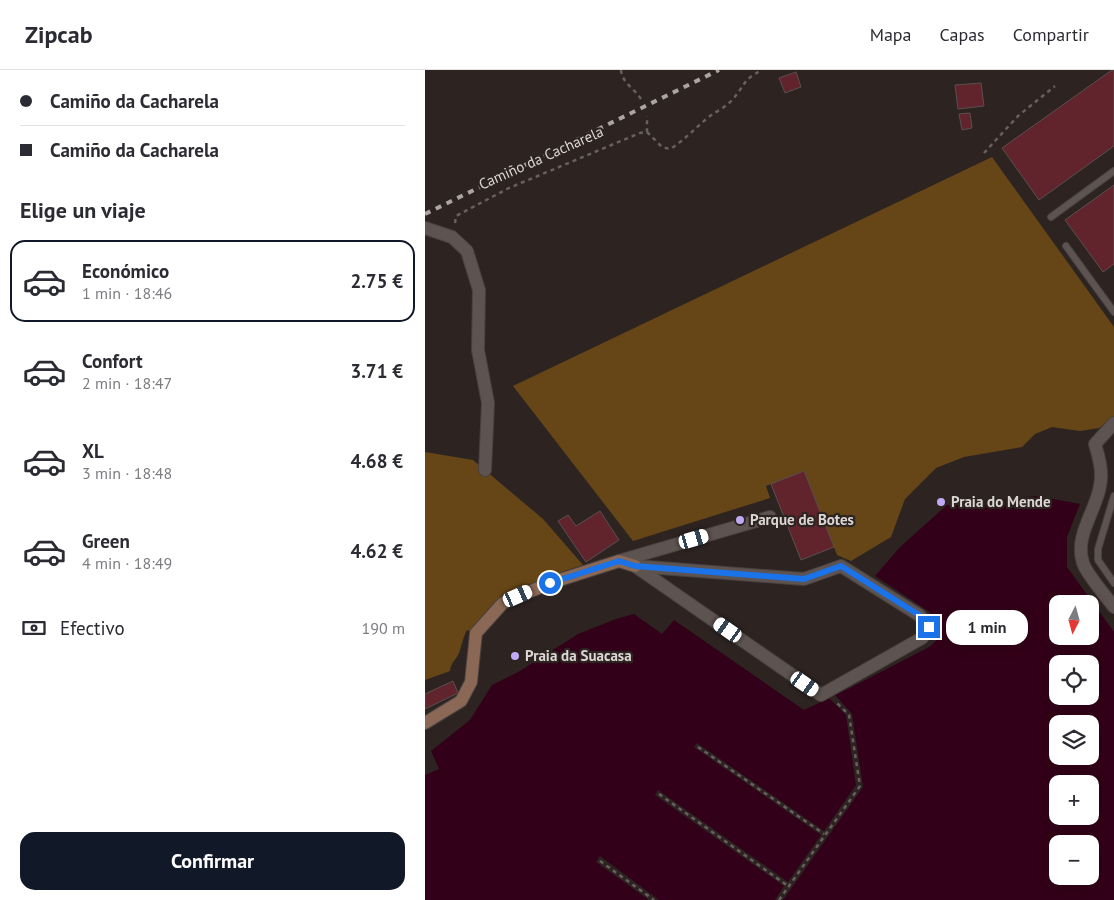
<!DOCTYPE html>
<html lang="es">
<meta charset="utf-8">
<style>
:root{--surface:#fff;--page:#f2f2f3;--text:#2b2b33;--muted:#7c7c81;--line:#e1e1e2;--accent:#111827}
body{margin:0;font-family:"PT Sans",sans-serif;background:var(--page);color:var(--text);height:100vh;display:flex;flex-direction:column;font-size:19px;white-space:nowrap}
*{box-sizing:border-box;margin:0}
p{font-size:16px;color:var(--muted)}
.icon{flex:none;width:28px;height:28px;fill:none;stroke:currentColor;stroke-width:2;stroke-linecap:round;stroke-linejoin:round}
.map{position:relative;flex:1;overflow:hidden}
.sheet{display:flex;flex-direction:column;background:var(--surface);width:425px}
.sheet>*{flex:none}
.guide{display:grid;align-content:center;height:110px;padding:0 20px;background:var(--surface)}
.needle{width:32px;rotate:186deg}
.fabs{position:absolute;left:624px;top:525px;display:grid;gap:10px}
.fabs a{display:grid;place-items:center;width:50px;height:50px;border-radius:10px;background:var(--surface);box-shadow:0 2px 12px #0003;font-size:25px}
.end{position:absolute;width:22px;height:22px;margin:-11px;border:6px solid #1a73e8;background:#fff;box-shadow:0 0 0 2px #fff}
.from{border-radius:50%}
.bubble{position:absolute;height:35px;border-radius:15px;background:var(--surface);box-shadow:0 2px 12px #0003;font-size:16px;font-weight:600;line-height:35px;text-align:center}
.car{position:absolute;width:15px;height:30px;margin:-15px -8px;border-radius:6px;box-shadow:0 0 4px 1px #0007;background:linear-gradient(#fff 24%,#345 0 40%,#fff 0 76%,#345 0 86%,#fff 0)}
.guide b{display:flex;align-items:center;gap:18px;height:48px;font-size:19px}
.guide b+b{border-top:1px solid var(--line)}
.guide i{width:12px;height:12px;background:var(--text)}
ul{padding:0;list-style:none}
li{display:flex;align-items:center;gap:15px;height:82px;margin:0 10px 8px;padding:0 10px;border:2px solid transparent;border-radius:15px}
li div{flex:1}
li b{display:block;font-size:19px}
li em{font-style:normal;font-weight:600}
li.on{border-color:var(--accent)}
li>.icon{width:45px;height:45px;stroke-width:1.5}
h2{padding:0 20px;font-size:22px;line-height:60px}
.pay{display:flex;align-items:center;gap:12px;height:55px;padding:0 20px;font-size:19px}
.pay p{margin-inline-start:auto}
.button{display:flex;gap:10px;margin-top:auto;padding:10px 20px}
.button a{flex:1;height:58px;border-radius:15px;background:var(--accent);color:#fff;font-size:20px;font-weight:600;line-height:58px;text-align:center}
header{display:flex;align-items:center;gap:30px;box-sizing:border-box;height:70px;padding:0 25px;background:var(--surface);border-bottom:1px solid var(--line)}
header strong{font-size:24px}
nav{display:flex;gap:28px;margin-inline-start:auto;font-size:18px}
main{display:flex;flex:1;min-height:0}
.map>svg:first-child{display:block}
.green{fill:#664616}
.water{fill:#320018;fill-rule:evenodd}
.pier{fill:#2d2422}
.building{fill:#62242c;stroke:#594f4f}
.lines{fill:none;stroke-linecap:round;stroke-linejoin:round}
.lane-casing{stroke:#48413f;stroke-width:8}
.street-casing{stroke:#48413f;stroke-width:14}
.secondary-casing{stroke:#48413f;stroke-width:14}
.path{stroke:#68605e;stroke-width:2.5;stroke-dasharray:4 4;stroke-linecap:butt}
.lane{stroke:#5d5351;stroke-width:6}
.street{stroke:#5d5351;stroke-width:12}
.secondary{stroke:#8a6855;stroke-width:12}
.rail{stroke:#aba4a3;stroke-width:4;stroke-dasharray:6 6;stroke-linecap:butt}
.route{stroke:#1a73e8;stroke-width:6}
.poi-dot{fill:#c0a8f4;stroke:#2d2422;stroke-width:2}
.labels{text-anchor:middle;stroke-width:4.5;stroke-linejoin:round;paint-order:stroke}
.street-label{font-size:15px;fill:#dbd5d4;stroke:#2d2422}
.poi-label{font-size:15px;font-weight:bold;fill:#dbd5d4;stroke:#2d2422;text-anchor:start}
</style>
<header>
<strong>Zipcab</strong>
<nav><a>Mapa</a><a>Capas</a><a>Compartir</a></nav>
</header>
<main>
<section class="sheet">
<div class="guide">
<b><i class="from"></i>Camiño da Cacharela</b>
<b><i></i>Camiño da Cacharela</b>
</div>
<h2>Elige un viaje</h2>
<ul>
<li class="on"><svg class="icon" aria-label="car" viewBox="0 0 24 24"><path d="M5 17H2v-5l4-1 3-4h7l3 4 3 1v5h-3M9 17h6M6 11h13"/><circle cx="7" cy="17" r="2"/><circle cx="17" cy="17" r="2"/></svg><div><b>Económico</b><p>1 min · 18:46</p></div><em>2.75 €</em></li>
<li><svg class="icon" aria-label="car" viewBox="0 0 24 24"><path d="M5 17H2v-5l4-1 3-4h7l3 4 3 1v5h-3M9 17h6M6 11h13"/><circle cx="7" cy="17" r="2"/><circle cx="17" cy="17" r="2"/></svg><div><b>Confort</b><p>2 min · 18:47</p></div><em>3.71 €</em></li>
<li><svg class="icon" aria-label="car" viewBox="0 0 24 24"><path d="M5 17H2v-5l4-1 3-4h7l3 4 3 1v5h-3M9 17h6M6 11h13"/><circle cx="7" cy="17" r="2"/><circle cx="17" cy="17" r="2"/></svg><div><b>XL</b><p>3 min · 18:48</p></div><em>4.68 €</em></li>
<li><svg class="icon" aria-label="car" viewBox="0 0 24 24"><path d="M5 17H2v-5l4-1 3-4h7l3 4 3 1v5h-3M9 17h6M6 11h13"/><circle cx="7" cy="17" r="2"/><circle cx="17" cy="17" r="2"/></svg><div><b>Green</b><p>4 min · 18:49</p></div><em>4.62 €</em></li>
</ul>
<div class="pay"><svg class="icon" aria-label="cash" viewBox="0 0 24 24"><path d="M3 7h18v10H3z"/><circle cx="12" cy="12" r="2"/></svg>Efectivo<p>190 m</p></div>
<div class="button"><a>Confirmar</a></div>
</section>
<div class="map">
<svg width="689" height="830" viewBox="0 0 689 830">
<rect width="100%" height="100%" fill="#2d2422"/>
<!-- green -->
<g class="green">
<polygon points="567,87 689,257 689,346 674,358 655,361 627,357 610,364 597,377 539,387 511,398 480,429 466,467 426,491 412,485 379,401 341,416 345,428 208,471 88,316"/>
<path d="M0,382L48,390L118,449L158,495L121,507L75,528L47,562L42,560C38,567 37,575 34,583C31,590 26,592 25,601L0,610Z"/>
</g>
<!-- water -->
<path class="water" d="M612,426L655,434L642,467V497L689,562V830H0V705L14,699L6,681L45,650L67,615L95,601L153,564L191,549L209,544L237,564L249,550L379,640L425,618L506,576L517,564L516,553L503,541L450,506L475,477L522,435ZM632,534H665V566H632ZM632,594H665V626H632ZM632,654H665V686H632ZM632,714H665V746H632ZM632,774H665V806H632Z"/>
<!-- pier -->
<g class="pier">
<polygon points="410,625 427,644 438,717 358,830 350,830 359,816 230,725 233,720 363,812 396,765 269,677 272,673 399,761 431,715 421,645 404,628"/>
<polygon points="175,786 234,830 224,830 171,792"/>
</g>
<!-- building -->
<g class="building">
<polygon points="687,0 689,0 689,76 614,130 577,78"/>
<polygon points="371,2 376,17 360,23 354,8"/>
<polygon points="556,13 559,36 533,39 530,15"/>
<polygon points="545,43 547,58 537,60 534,44"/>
<polygon points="689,115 689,194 678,202 640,150"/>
<polygon points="379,401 409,477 376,490 346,414"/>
<polygon points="175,441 194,470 161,492 133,451 143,445 151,456"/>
<polygon points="28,611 33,623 0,639 0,624"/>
</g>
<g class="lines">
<!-- lane casing -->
<g class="lane-casing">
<g id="lane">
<polyline points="626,147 689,101"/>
<polyline points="641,176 689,242"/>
<polyline points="689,426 673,479 673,490 689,513"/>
</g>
</g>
<!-- street casing -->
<g class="street-casing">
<g id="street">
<polyline points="0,158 27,167 42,181 54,220 53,280 63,333 60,400"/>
<path d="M689,353L670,374C674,388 678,401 675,416C671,441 649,466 658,493C661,503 682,528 689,537"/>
<polyline points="194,491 345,447"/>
<polygon points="210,496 379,509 416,496 494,545 504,557 497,568 396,625"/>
</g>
</g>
<!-- secondary casing -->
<g class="secondary-casing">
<polyline id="secondary" points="0,653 36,631 46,612 51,563 78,533 125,513 194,491 210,496"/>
</g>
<!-- path -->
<g class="path">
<path d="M196,0C197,13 209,18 216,29"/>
<path d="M222,62L237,77L245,79C260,70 271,57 285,46C292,41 301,37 307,30C320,16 317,10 337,0"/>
<polyline points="559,83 593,46 630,16"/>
<polyline points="30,153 31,146 84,118 215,63 222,62 222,46"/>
<polyline points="273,677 399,764"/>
<polyline points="234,724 363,816"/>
<polyline points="175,791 229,830"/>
<polyline points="354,830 435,716 424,645 411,632"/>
</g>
<!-- lane -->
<use href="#lane" class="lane"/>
<!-- street -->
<use href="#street" class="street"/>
<!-- secondary -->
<use href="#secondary" class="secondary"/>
<!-- rail -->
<polyline class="rail" points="0,144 294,0"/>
</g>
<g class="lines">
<!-- route -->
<polyline class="route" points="125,513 194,491 210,496 379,509 416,496 494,545 504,557"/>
</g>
<!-- markers -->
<g class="poi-dot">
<circle cx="516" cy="432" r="5"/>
<circle cx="315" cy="450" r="5"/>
<circle cx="90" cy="586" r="5"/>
</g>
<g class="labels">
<!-- street labels -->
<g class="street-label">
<text transform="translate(116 88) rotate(-24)" y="5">Camiño da Cacharela</text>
</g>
<!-- poi labels -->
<g class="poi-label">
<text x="526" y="437">Praia do Mende</text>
<text x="325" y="455">Parque de Botes</text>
<text x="100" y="591">Praia da Suacasa</text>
</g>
</g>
</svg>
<div class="fabs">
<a><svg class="needle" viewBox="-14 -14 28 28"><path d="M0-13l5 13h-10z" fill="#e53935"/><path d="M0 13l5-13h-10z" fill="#7c7c81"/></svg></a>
<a><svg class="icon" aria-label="locate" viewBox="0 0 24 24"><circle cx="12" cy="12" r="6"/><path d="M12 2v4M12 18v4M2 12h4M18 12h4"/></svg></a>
<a><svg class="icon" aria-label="layers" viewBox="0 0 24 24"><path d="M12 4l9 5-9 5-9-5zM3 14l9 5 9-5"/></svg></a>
<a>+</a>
<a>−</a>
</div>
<i class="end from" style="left:125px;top:513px"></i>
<i class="end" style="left:504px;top:557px"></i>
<div class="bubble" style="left:521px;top:540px;width:82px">1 min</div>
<i class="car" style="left:269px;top:469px;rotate:74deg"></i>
<i class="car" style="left:93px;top:526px;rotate:66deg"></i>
<i class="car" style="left:303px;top:560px;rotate:305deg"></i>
<i class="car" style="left:380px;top:614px;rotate:125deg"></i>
</div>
</main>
